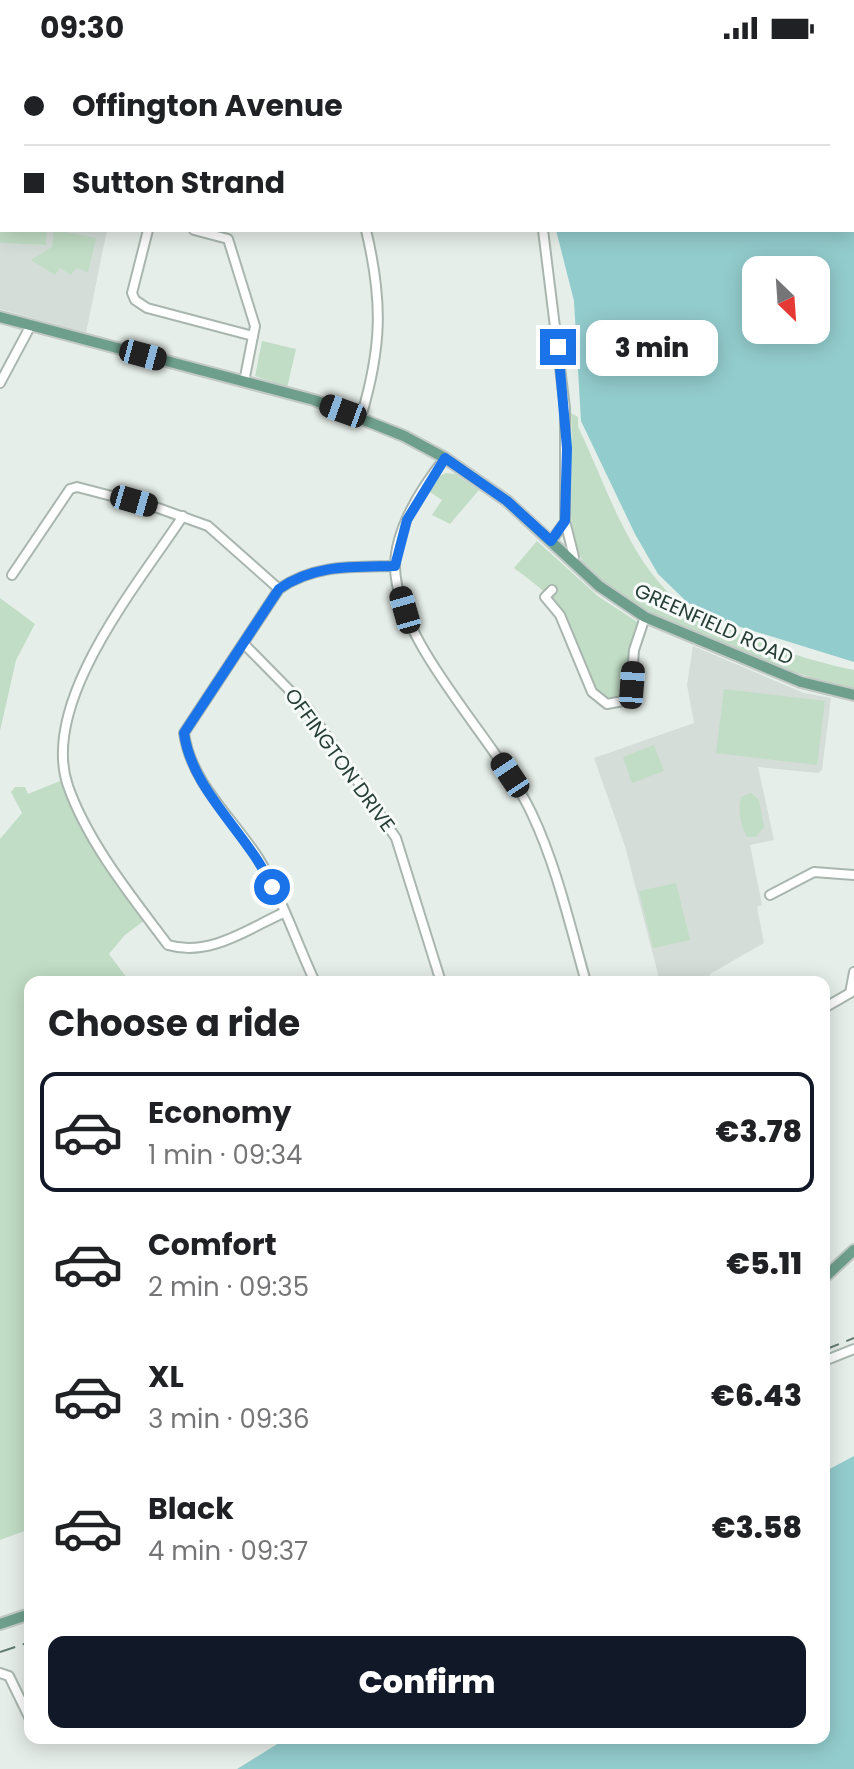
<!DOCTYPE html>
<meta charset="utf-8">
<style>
:root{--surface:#fff;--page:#f2f2f2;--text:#202124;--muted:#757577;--line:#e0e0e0;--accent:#111827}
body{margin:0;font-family:Poppins,sans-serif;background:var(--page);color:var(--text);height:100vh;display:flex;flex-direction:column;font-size:30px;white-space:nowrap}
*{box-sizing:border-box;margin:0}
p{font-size:26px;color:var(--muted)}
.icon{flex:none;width:44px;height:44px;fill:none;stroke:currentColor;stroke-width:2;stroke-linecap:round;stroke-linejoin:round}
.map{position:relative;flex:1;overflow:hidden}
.details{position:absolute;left:24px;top:920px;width:806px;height:768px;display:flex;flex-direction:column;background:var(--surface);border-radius:16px;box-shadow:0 4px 20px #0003}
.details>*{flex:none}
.top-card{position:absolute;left:0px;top:0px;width:854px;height:176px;box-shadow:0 4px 20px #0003;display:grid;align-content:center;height:176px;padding:0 24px;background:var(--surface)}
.needle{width:52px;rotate:155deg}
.tools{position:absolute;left:742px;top:200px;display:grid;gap:16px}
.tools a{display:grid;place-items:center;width:88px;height:88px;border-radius:16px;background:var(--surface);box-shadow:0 4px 20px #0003;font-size:40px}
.end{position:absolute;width:36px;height:36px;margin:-18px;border:10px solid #1a73e8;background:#fff;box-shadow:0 0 0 4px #fff}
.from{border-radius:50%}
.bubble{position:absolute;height:56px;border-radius:16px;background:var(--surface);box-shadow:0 4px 20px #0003;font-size:26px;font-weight:800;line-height:56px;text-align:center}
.car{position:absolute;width:24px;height:48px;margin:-24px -12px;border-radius:10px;box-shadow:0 0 6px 2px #0007;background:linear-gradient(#222 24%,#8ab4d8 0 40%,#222 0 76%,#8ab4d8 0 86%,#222 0)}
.top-card b{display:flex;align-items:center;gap:28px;height:76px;font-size:30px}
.top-card b+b{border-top:2px solid var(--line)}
.top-card i{width:20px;height:20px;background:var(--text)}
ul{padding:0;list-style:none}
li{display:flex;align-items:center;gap:24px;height:120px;margin:0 16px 12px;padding:0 8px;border:4px solid transparent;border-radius:16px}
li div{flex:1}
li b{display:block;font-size:30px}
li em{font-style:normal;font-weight:800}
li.active{border-color:var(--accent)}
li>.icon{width:72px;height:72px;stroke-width:1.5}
h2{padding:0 24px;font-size:36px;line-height:96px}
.cta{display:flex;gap:16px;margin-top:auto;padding:16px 24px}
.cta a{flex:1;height:92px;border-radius:16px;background:var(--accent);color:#fff;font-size:32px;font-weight:800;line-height:92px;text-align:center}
.status{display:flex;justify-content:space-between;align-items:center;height:56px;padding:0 40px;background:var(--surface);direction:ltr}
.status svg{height:22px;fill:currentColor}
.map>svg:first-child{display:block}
.built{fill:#d4ddd8}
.green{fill:#c1ddc5}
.water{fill:#93cccd;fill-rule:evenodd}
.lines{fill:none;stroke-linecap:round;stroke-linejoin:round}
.minor-casing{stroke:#a9b6af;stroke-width:12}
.major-casing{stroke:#c2c9c6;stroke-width:14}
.minor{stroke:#fff;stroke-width:8}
.major{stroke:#6e9f8c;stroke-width:10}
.rail{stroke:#617970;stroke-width:2;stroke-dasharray:16 8;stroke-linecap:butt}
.route{stroke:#1a73e8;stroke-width:10}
.labels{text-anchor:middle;stroke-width:6;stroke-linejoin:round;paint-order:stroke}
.street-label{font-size:20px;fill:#263e35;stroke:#f6faf8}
</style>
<div class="status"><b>09:30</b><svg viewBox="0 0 49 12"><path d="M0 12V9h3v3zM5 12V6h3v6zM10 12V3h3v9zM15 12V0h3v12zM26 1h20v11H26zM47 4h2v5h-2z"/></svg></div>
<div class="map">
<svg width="854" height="1713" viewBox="0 0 854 1713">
<rect width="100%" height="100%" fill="#e6eee9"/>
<!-- built -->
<g class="built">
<polygon points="47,174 107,174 86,277 0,253 0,187 46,189"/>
<polygon points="693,590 804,637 831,642 822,714 818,717 758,711 774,784 750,789 762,849 757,851 764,887 710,918 707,926 660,926 625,790 594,702 694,667 687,629"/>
</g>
<!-- green -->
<g class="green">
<polygon points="0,0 56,0 2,2 2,174 47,174 46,189 0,187"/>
<polygon points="54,174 96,182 88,216 76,212 71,219 60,212 55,219 31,204 52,191"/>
<polygon points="262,285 296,293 287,332 255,320"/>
<path d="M571,357L578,361V371C604,424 624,490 665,533C700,571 803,604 854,614V633C800,622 602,552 581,502C562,456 574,405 571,357Z"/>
<polygon points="446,417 455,418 479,434 450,468 432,459 442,444 427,434 435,422"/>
<path d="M537,485L599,541L639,567L625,639C617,642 610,646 601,640C578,623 574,569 553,545C542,532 527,522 514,512Z"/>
<polygon points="0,542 35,568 16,604 0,675"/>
<polygon points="724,633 825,645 817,709 716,697"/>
<polygon points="654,689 664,715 632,727 623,701"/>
<polygon points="60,725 85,779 145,864 125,879 109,898 130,926 30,926 30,1473 0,1484 0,783 22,757 11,736 15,731 25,731 28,738"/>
<path d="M751,737L759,744L764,771L756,781H747C741,771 737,752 741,741Z"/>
<polygon points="676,827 690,884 653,892 639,835"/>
</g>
<!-- water -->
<g class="water">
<path d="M518,0H854V606L731,568L688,547L658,518L635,478L581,365L574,245L556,174H852V2ZM816,214V274H756V214Z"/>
<polygon points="854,1400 854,1713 237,1713 287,1682 824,1682 824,1416"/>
</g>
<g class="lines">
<!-- minor casing -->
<g class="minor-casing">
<g id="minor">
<polyline points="496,0 497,2"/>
<polyline points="114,2 114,0"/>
<polyline points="211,2 212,0"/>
<polyline points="148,174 132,237 135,244 147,252 253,280"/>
<polyline points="194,174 228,183 255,270 244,326"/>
<polyline points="543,174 565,352 565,465 574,501 572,505"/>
<polyline points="0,327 31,269"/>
<path d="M361,361C382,291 383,245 366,174"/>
<path d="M445,402C422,431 395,472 395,511C397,590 498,685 532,758C557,811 570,870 586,926"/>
<path d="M183,460C139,527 39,646 68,730C88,787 132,841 168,889C209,901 246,874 283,857"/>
<polyline points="551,485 565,466"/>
<polyline points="12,519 70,433 77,431 158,452 208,470 279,533"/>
<polyline points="552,534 545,541 560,559 592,636 607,648 623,645 631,634 634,594 645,561"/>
<polyline points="244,588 309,654 396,782 441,926"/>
<polyline points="770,839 814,816 854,819"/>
<path d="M315,926C298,890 279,835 259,803C233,762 191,727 184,677L279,533C314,508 353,511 395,510"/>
<polyline points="850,937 854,916"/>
<polyline points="824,952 850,937"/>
<polyline points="824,1305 854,1293"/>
<polyline points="0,1617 9,1620 30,1663"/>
</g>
</g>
<!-- major casing -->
<g class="major-casing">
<g id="major">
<polyline points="0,261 314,344 404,380 445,402 507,445 599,530 645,561 801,626 854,639"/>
<polyline points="824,1222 854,1194"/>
<polyline points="0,1568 30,1558"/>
</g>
</g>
<!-- minor -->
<use href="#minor" class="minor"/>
<!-- major -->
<use href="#major" class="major"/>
<!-- rail -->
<g class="rail">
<polyline points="824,1294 854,1282"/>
<polyline points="0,1596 30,1586"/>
</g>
</g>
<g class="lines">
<!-- route -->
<path class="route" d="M272,831C249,778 192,736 184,677L279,533C314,508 353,511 395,510L407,464L445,402L507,445L551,485L565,465L567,392L558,291"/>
</g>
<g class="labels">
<!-- street labels -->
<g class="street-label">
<text transform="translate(714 568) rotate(24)" y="7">GREENFIELD ROAD</text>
<text transform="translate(340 704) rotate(54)" y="7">OFFINGTON DRIVE</text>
</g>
</g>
</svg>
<div class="tools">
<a><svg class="needle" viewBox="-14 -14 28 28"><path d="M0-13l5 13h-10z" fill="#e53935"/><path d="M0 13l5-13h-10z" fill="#757577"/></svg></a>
</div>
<i class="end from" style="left:272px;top:831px"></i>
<i class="end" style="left:558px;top:291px"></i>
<div class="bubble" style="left:586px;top:264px;width:132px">3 min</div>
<i class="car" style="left:143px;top:299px;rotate:105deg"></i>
<i class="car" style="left:343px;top:355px;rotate:290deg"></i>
<i class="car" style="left:134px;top:445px;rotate:106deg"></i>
<i class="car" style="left:405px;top:554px;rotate:344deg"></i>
<i class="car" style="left:632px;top:629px;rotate:4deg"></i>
<i class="car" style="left:510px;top:719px;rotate:326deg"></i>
<div class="top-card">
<b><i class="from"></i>Offington Avenue</b>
<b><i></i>Sutton Strand</b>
</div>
<section class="details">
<h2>Choose a ride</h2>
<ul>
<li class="active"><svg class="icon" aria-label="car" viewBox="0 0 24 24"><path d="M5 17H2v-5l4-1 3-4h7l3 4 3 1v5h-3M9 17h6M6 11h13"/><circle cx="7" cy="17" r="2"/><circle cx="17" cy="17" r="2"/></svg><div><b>Economy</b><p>1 min · 09:34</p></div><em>€3.78</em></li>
<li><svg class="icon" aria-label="car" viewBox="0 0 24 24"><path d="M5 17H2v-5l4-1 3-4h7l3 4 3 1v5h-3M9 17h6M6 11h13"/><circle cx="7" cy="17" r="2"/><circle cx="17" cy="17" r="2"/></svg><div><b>Comfort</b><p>2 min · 09:35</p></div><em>€5.11</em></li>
<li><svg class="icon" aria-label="car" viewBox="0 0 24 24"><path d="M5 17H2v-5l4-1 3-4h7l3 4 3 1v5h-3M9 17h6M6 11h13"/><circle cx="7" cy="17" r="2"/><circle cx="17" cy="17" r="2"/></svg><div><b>XL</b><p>3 min · 09:36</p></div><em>€6.43</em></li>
<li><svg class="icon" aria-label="car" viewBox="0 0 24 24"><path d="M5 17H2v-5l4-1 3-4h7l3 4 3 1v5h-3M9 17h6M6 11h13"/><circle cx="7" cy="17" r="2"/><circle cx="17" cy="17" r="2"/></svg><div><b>Black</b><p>4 min · 09:37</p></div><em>€3.58</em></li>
</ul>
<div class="cta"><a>Confirm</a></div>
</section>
</div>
